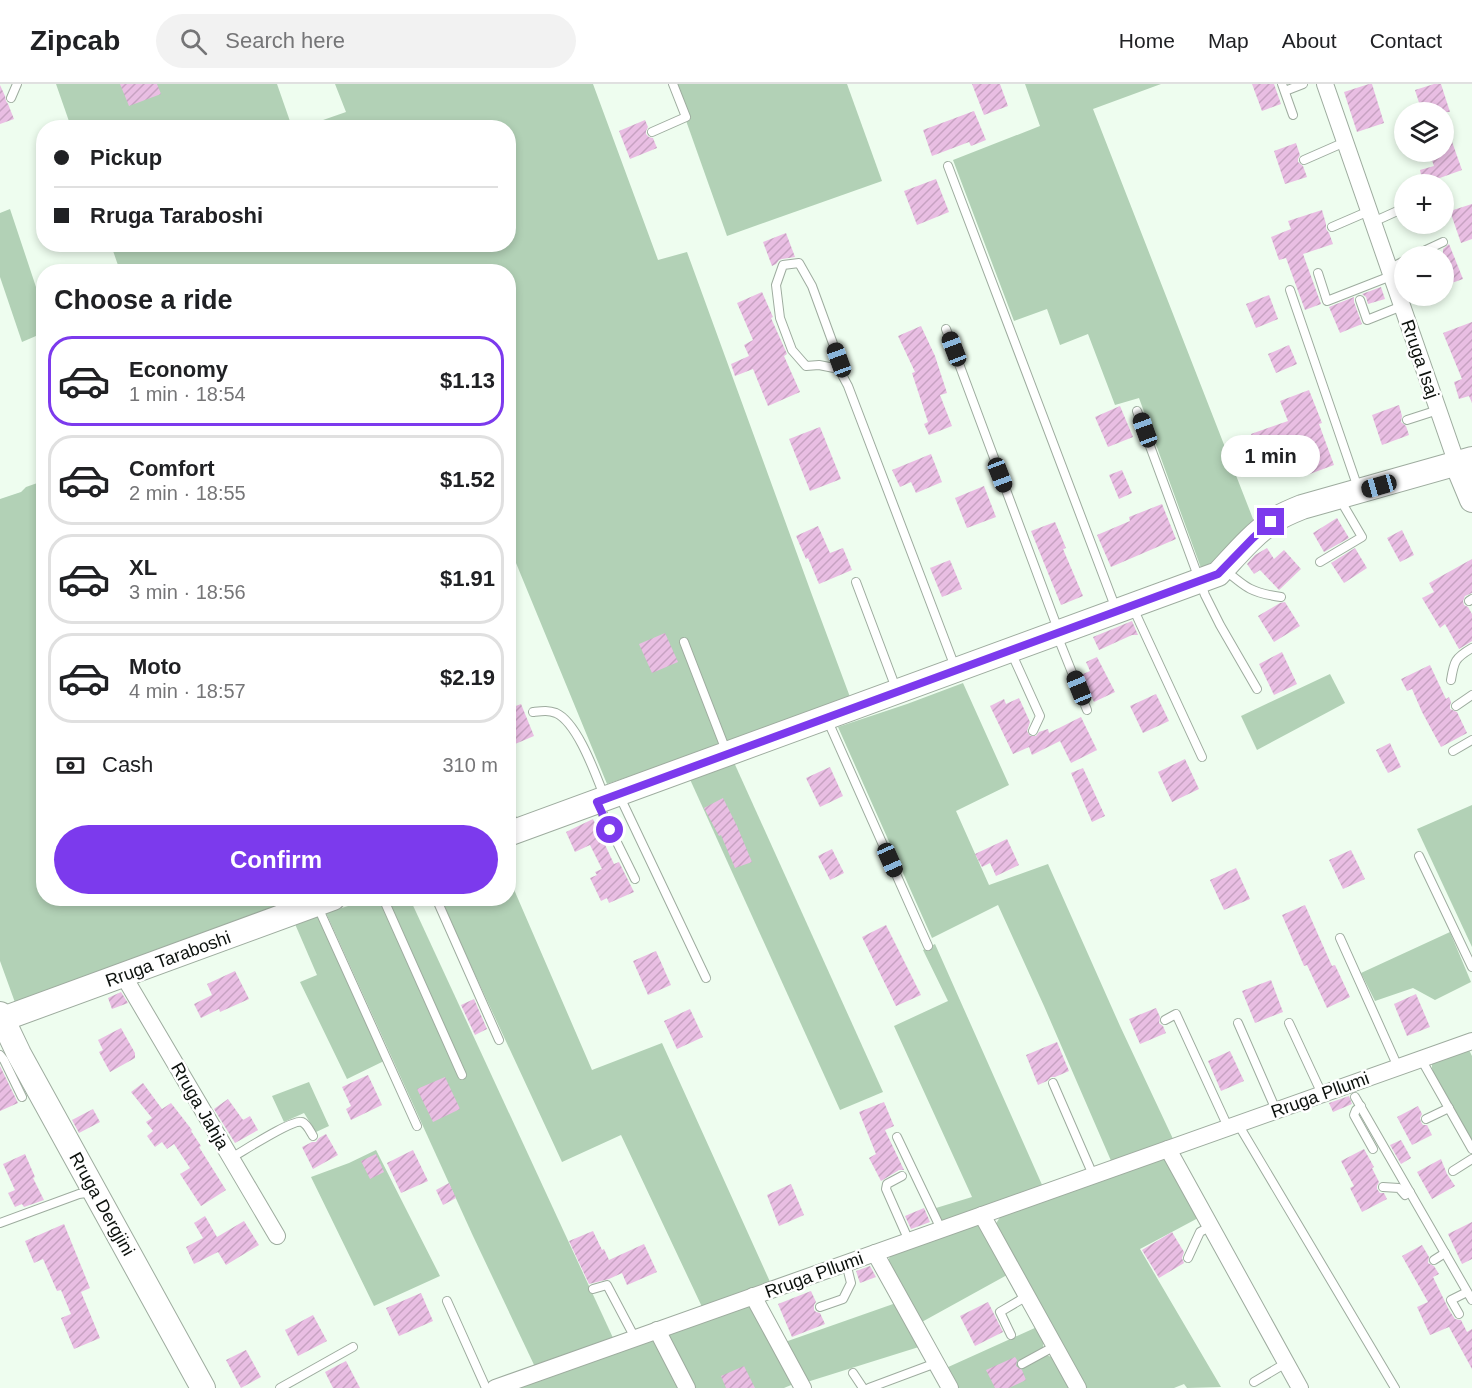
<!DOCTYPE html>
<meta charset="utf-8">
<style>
:root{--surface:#fff;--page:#f2f2f2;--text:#202124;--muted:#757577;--line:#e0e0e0;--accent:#7c3aed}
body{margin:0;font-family:Helvetica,sans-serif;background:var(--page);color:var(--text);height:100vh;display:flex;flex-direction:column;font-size:22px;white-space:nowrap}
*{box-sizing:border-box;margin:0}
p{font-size:20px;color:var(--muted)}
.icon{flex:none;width:33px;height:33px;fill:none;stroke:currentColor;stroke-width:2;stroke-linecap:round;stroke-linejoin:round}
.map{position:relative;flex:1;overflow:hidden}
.details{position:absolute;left:36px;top:180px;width:480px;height:642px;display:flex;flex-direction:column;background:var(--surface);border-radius:24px;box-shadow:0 3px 9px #0003}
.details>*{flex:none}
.banner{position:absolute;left:36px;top:36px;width:480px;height:132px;border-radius:24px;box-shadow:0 3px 9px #0003;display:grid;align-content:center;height:132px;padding:0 18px;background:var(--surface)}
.fabs{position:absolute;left:1394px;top:18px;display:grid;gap:12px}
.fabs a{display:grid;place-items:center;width:60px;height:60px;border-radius:50%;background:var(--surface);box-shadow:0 3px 9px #0003;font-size:30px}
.end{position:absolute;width:27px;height:27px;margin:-14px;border:8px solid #7c3aed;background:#fff;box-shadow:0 0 0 3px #fff}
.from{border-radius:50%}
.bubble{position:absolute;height:42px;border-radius:21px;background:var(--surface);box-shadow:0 3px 9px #0003;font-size:20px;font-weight:700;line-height:42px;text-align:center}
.car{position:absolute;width:18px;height:36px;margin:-18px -9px;border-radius:8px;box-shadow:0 0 4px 2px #0007;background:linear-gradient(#222 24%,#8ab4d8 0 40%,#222 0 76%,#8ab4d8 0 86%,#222 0)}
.banner b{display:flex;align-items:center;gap:21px;height:57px;font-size:22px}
.banner b+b{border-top:2px solid var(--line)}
.banner i{width:15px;height:15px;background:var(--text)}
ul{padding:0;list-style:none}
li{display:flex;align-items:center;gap:18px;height:90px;margin:0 12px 9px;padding:0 6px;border:3px solid var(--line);border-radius:24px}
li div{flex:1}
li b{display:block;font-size:22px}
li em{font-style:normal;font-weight:700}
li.current{border-color:var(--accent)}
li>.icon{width:54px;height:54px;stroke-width:1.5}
h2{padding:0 18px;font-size:27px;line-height:72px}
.pay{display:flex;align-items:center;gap:15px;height:66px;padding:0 18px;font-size:22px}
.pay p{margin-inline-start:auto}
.cta{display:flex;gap:12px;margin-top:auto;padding:12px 18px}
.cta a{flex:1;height:69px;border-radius:36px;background:var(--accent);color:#fff;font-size:24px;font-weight:700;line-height:69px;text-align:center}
header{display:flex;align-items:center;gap:36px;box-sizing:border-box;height:84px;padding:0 30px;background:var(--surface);border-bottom:2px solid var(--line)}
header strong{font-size:28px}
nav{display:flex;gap:33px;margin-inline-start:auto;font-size:21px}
.search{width:420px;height:54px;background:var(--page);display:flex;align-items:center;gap:15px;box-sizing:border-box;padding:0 21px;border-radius:33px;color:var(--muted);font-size:22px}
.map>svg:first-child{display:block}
.grass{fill:#b2d1b6}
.building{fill:url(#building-hatch)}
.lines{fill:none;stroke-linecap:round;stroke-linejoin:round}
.lane-casing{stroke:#9eac9f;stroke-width:10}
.street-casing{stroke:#9eac9f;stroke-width:18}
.secondary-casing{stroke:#9eac9f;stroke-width:26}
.lane{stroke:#fff;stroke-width:8}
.street{stroke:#fff;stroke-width:16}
.secondary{stroke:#fff;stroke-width:24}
.route{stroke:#7c3aed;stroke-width:8}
.labels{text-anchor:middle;stroke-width:5;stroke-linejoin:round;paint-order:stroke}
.street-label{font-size:18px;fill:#0d120e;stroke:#fff}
</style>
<header>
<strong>Zipcab</strong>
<div class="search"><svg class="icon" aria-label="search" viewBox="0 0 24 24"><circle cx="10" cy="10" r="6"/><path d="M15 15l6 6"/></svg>Search here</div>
<nav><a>Home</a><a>Map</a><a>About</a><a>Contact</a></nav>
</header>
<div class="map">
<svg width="1472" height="1304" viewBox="0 0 1472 1304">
<defs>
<pattern id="building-hatch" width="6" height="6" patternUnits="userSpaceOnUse" patternTransform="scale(1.5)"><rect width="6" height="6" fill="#e9bee3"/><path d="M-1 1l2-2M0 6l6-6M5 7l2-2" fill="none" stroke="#c7a2c2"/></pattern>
</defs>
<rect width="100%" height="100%" fill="#eefdef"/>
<!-- grass -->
<g class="grass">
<polygon points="56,0 277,0 292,43 71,43"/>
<polygon points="335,0 593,0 658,176 687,168 812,511 850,613 777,642 607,700 509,462 508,188 120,187 111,161 508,160 508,44 303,43 346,28"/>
<polygon points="673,0 847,0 882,97 727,152"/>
<polygon points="1025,0 1161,0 1093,25 1255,440 1223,473 1201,484 1139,314 1115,321 1088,250 1060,261 1047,225 1014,237 953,76 1040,42"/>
<polygon points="10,125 43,224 43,249 22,258 0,193 0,129"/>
<polygon points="43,397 44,814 299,815 17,924 0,877 0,415 21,408 26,403"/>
<polygon points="1330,590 1345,619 1257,666 1241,632"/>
<polygon points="963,599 1009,701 956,727 989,801 1048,780 1120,942 1174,1057 1112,1079 1044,922 998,821 932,854 838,643 907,620"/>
<polygon points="732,674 883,1008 840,1026 688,691"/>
<polygon points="1472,721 1472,863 1417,745"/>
<polygon points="509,794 592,986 662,959 771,1200 703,1225 621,1051 562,1078 440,815 508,814"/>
<polygon points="370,815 410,815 614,1256 536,1285 473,1152 326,829"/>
<polygon points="318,831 384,977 347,995 300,898 317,891 295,840"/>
<polygon points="1450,848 1471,898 1435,916 1413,904 1375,917 1361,889"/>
<polygon points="935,860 1043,1103 943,1140 936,1124 972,1113 894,942 948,917 923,866"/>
<polygon points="1469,966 1472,972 1472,1059 1434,991 1432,984 1432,979"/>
<polygon points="309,998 329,1042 316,1048 304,1029 284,1038 272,1012"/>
<polygon points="376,1066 440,1192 374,1222 311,1093 349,1079"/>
<polygon points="1164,1074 1200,1133 1140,1165 1221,1303 1187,1304 1184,1300 1174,1304 1083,1304 995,1141 1002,1130"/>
<polygon points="975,1141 981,1143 1007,1191 920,1239 887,1180 890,1172"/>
<polygon points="896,1219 922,1262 807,1298 785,1258"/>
<polygon points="749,1220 796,1299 784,1304 694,1304 667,1251"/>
<polygon points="1037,1243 1044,1256 1043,1263 1047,1271 1053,1274 1070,1304 957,1304 946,1284"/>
<polygon points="655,1255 681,1304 520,1304 519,1301"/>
</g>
<!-- building -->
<g class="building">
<polygon points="120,0 157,0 161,10 129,22"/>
<polygon points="972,0 1000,0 1008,22 984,31"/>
<polygon points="1252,0 1274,0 1281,20 1262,27"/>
<polygon points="1369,0 1372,0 1384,39 1357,48 1344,8"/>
<polygon points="1434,0 1441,0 1450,28 1422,28 1415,6"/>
<polygon points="0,1 5,12 6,17 8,20 14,35 0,40"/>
<polygon points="974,27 986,56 971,62 969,58 932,72 923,46"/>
<polygon points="645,36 648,43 646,47 646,50 649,53 653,54 657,64 630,75 619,47"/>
<polygon points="1443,38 1445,38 1462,86 1423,100 1420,86 1434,82 1429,68 1443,68"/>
<polygon points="1296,59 1300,71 1298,75 1298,78 1303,82 1307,93 1285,100 1274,67"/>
<polygon points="936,95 949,128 917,141 904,107"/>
<polygon points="1472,120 1472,155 1461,159 1450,127"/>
<polygon points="1322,126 1326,140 1326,145 1329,149 1333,160 1303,170 1321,220 1305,226 1286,174 1279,176 1271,153 1291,145 1288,137"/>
<polygon points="786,149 795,173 782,175 779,176 776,180 772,182 763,158"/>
<polygon points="1449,160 1463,195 1443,202 1443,165"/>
<polygon points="1381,203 1385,215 1368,220 1366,213 1362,210"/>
<polygon points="762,208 773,233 771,234 787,270 784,272 800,308 768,322 753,285 735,292 731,280 749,272 744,261 753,256 737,219"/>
<polygon points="1269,211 1278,235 1256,244 1246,220"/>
<polygon points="1354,213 1354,218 1362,240 1340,249 1329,223"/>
<polygon points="1472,238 1472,319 1469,312 1459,315 1454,298 1462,295 1443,249"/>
<polygon points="921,242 935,272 947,309 940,311 952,342 929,351 924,340 928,338 912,289 915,288 898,252"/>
<polygon points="1289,261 1297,280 1276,289 1268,270"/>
<polygon points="1309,306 1322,339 1319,340 1334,381 1307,391 1296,361 1260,374 1251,350 1288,337 1280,317"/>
<polygon points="1399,321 1402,332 1401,338 1406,342 1409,351 1382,361 1372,331"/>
<polygon points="1120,322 1133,353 1108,363 1095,333"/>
<polygon points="820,343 841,395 810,407 789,355"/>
<polygon points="931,370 942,398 916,409 911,398 900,403 892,386"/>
<polygon points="1122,386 1132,409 1119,415 1109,391"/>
<polygon points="984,402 996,433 967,444 955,414"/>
<polygon points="1162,420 1176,455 1111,483 1097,451 1130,437 1129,433"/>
<polygon points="1337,434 1349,454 1324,468 1313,449"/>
<polygon points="1055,438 1066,464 1063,465 1083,512 1061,521 1031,447"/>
<polygon points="818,442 830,469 843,464 852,486 819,500 808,474 806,475 796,452"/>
<polygon points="1402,446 1414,471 1400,478 1387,454"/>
<polygon points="1267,464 1274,475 1284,466 1301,485 1279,506 1260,486 1254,490 1247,480 1255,471"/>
<polygon points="1355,464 1367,484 1344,499 1331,479"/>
<polygon points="1472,475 1472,509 1465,512 1463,517 1464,521 1468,523 1472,530 1472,557 1459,565 1445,540 1440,544 1422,514 1434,508 1429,499"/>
<polygon points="950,476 962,505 942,513 930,484"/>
<polygon points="1285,518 1300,542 1274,558 1258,532 1280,519"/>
<polygon points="1132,537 1138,551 1132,551 1099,566 1093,553"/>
<polygon points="665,549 678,578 652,589 639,560"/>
<polygon points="1282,568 1297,600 1274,611 1259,580"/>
<polygon points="1097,573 1115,608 1094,618 1081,591 1090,587 1086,578"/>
<polygon points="1430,581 1446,615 1449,613 1451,618 1450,622 1450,625 1457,628 1467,649 1441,663 1422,628 1412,605 1407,607 1401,595"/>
<polygon points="1156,610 1169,637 1143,649 1130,622"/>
<polygon points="1019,614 1030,638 1027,647 1030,652 1036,652 1039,648 1048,645 1049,649 1081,633 1097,666 1071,679 1060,657 1032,671 1029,663 1013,670 990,622 1004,615 1006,620"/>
<polygon points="521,620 534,652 508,663 508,625"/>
<polygon points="1390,659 1401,683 1388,689 1376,666"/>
<polygon points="1185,675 1199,705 1172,718 1158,688"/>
<polygon points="830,683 843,712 820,723 806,694"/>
<polygon points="1083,684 1105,732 1092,738 1071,689"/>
<polygon points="723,714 737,742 752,778 735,784 721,751 719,752 704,724"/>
<polygon points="593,735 614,780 619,778 634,808 609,819 607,814 601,817 590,794 597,791 595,788 602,785 590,761 575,768 566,748"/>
<polygon points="1007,755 1019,781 996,792 990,779 982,783 975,770"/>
<polygon points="832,765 844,789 830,796 818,772"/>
<polygon points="1351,766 1365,795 1343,805 1329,776"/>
<polygon points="1236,784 1250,815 1224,826 1210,796"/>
<polygon points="1305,821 1332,882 1335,881 1350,913 1327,924 1307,881 1304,882 1282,831"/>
<polygon points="886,841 921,911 896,922 862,853"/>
<polygon points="656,867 671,901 648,911 633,877"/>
<polygon points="235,887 249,915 220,928 219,925 201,934 194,920 212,911 207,900"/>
<polygon points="1271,896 1283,928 1255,939 1242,907"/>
<polygon points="121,908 128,919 112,925 108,914"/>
<polygon points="1416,910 1430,943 1407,952 1394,920"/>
<polygon points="474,915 487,945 475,951 461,921"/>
<polygon points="1156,924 1160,933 1159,939 1163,942 1166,949 1140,960 1129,935"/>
<polygon points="690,925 703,953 677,965 664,937"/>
<polygon points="121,944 135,969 135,974 110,988 99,968 103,966 98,956"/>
<polygon points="1057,958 1069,987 1055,993 1051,993 1047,997 1038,1001 1026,971"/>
<polygon points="1230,967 1244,997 1221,1007 1208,977"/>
<polygon points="0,982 18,1019 0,1027"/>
<polygon points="368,991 382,1021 351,1036 346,1025 351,1022 342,1003"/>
<polygon points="445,993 460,1025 433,1038 417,1005"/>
<polygon points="143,999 162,1025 171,1019 192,1046 191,1047 201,1062 199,1063 226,1106 201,1122 180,1090 190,1084 174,1060 167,1065 162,1058 155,1063 147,1052 153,1047 146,1038 152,1034 131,1008"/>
<polygon points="1349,1012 1352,1020 1333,1028 1329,1019"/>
<polygon points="228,1015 243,1036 250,1032 258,1046 235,1059 214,1025"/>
<polygon points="884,1018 894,1042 885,1046 904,1086 899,1086 881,1097 869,1074 876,1070 859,1028"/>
<polygon points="1418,1022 1422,1030 1420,1034 1421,1038 1423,1041 1427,1041 1432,1051 1412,1061 1397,1033"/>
<polygon points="93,1025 100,1038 79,1049 72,1036"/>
<polygon points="326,1050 338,1071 313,1085 302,1063 312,1058 316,1058 319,1054"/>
<polygon points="1401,1056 1411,1074 1401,1080 1390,1061"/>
<polygon points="1364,1065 1374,1083 1372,1084 1379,1098 1377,1102 1377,1105 1380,1109 1384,1109 1387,1115 1362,1128 1350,1104 1354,1102 1341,1077"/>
<polygon points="413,1066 428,1097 401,1109 387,1079"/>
<polygon points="25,1070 35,1093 33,1094 44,1116 24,1123 22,1120 15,1123 8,1109 15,1106 3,1080"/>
<polygon points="376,1070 384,1088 370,1095 361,1077"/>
<polygon points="1441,1075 1447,1090 1455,1102 1432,1115 1417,1088"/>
<polygon points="449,1099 456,1114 443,1121 436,1106"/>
<polygon points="791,1100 804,1131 779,1142 767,1111"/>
<polygon points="924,1124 930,1138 911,1145 905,1132"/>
<polygon points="205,1132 217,1153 244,1137 259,1161 226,1181 218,1168 194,1180 186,1163 203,1154 194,1139"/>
<polygon points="1472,1138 1472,1175 1462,1180 1448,1150"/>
<polygon points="64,1140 90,1204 81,1208 100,1254 74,1265 61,1234 71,1230 61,1206 57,1207 43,1175 34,1179 25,1157"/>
<polygon points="593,1147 602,1166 604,1165 609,1176 644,1160 657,1188 627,1201 622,1189 609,1195 589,1200 569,1157"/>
<polygon points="1172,1148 1184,1168 1182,1174 1184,1179 1159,1194 1142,1166"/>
<polygon points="1422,1161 1429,1173 1428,1179 1434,1182 1439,1190 1433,1193 1449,1226 1455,1235 1461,1236 1467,1248 1472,1245 1472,1285 1449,1243 1430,1251 1417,1223 1428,1218 1402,1172"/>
<polygon points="870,1182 876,1193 860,1199 856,1187"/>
<polygon points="811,1207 816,1218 814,1221 814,1226 816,1228 820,1229 825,1240 792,1253 778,1220"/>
<polygon points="421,1209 433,1237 399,1252 386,1224"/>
<polygon points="988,1218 1003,1248 975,1262 960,1232"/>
<polygon points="313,1231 327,1257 298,1272 285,1246"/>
<polygon points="246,1266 261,1293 241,1304 226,1276"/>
<polygon points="1015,1273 1017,1276 1016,1282 1022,1286 1026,1296 1009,1304 995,1304 986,1286"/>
<polygon points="346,1277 360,1304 333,1304 325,1288"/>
<polygon points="744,1282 755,1304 726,1304 721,1292"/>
</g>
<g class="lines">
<!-- lane casing -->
<g class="lane-casing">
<g id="lane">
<polyline points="1282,0 1293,31"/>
<polyline points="1285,7 1303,0"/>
<polyline points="11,14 17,0"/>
<polyline points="652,48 686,33 673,0"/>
<polyline points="1304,76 1345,58"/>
<polyline points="948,82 1116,525"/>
<polyline points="1373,138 1404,124"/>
<polyline points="1332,143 1369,127"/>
<polyline points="1413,172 1443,158"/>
<polyline points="1389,185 1404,177"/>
<polyline points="1318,189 1327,217 1391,192"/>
<polyline points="1290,206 1358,404"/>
<polyline points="1360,216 1367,236 1402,222"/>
<polyline points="946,245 1059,548"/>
<polyline points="839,285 839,276 812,202 799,179 783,181 776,201 780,234 792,266 806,282 819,281 839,285 848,302 955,583"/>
<polyline points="1137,327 1205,511 1220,541 1257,605"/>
<polyline points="1407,336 1438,326"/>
<polyline points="1320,478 1362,453 1345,424 1342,414"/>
<path d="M1224,485C1246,504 1252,509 1281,513"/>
<polyline points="856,498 897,607"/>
<polyline points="1469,517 1472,515"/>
<polyline points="1133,524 1202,673"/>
<polyline points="1057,551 1087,626"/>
<polyline points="684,558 727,669"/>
<polyline points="1011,568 1040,632 1033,647"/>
<path d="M1451,596C1454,577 1455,574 1472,564"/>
<polyline points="1456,622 1472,611"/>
<path d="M533,628C542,627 548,626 556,629C578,639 596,692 605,714"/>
<polyline points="827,635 928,862"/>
<polyline points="1453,667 1472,656"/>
<polyline points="620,713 706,894"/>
<polyline points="598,720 635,795"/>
<polyline points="508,725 516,745"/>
<polyline points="1419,772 1472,883"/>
<polyline points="383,814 462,991"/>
<polyline points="436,814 499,956"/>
<polyline points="317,821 417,1042"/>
<polyline points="1340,854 1398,983"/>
<polyline points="1165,936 1176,930 1228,1043"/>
<polyline points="1238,939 1276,1026"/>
<polyline points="1289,939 1322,1010"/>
<polyline points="0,971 4,976 22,1013"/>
<polyline points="1421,975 1472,1065"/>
<polyline points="1053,999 1093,1091"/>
<polyline points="1355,1013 1472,1216"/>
<polyline points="1361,1022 1356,1026 1354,1031 1373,1065"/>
<polyline points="1426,1035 1449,1024"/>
<polyline points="1238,1040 1395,1304"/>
<polyline points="897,1053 941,1145"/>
<path d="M231,1074C242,1068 292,1035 302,1038C307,1040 310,1047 313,1052"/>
<polyline points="1453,1087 1472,1075"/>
<polyline points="902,1092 887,1100 886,1105 909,1157"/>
<polyline points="1383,1103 1399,1104 1405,1111 1410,1108"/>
<polyline points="0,1139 79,1110 93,1108"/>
<polyline points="1188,1174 1200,1148 1211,1142"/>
<polyline points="1434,1176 1445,1169"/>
<polyline points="593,1205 607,1201 635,1254"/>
<polyline points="447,1217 486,1304"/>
<polyline points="820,1223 843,1215 851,1199 846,1179"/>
<polyline points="1459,1230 1451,1216 1467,1208"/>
<polyline points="1011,1251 1000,1228 1027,1212"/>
<polyline points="1022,1280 1055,1262"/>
<polyline points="853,1289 863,1304"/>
<polyline points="1254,1298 1286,1279"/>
<polyline points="280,1304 353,1263"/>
<polyline points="869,1304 936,1279"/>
</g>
</g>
<!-- street casing -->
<g class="street-casing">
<g id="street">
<polyline points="1325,0 1457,380"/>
<polyline points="123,891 277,1152"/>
<polyline points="1168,1065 1300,1304"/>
<polyline points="982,1131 1078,1304"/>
<polyline points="875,1169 950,1304"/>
<polyline points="753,1212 803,1304"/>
<polyline points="657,1246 687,1304"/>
<polyline points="495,1304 1472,957"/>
</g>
</g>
<!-- secondary casing -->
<g class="secondary-casing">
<g id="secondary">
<polyline points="1457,380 1472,416"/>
<path d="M508,750L1218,490C1235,472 1252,451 1273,437C1282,431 1292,427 1302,423L1472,375"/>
<polyline points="0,930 19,970 203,1304"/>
<polyline points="0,936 333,814"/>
</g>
</g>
<!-- lane -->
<use href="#lane" class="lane"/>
<!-- street -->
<use href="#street" class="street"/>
<!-- secondary -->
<use href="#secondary" class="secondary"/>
</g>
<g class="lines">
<!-- route -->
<polyline class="route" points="610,746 597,718 1218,490 1253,454 1271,438"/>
</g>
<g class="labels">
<!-- street labels -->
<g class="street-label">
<text transform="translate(1420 275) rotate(71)" y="6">Rruga Isaj</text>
<text transform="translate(168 875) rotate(-20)" y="6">Rruga Taraboshi</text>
<text transform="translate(1320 1011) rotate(-20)" y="6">Rruga Pllumi</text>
<text transform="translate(200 1022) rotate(60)" y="6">Rruga Jahja</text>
<text transform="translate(102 1120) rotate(61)" y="6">Rruga Dergjini</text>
<text transform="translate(814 1191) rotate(-20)" y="6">Rruga Pllumi</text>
</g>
</g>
</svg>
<div class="fabs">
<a><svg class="icon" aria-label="layers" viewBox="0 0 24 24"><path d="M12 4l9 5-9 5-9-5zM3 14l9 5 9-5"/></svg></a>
<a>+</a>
<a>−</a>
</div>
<i class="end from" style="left:610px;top:746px"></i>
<i class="end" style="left:1271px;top:438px"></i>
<div class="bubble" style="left:1221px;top:351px;width:99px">1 min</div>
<i class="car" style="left:954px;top:265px;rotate:339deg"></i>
<i class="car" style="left:839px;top:276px;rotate:340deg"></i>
<i class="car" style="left:1145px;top:346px;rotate:340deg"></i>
<i class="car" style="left:1000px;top:391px;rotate:159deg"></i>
<i class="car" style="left:1379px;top:402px;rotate:254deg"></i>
<i class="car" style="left:1079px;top:604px;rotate:338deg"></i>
<i class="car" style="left:890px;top:776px;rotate:156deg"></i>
<div class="banner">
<b><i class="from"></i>Pickup</b>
<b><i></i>Rruga Taraboshi</b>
</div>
<section class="details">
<h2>Choose a ride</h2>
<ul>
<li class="current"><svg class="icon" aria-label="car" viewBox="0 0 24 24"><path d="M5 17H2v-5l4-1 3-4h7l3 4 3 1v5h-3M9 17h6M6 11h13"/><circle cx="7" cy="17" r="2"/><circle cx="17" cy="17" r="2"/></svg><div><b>Economy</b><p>1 min · 18:54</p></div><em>$1.13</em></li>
<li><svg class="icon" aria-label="car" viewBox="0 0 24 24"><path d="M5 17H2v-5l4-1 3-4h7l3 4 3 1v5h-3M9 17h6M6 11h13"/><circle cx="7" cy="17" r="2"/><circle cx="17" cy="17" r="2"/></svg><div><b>Comfort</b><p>2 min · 18:55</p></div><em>$1.52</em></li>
<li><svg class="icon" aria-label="car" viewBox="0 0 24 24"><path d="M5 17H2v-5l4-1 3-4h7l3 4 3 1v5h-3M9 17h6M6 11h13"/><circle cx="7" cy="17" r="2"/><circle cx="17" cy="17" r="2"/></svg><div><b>XL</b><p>3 min · 18:56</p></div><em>$1.91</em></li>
<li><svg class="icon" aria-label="car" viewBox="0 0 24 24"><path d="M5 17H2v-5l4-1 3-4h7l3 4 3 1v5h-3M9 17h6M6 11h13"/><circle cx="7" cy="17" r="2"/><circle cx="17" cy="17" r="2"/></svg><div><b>Moto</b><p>4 min · 18:57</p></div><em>$2.19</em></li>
</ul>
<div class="pay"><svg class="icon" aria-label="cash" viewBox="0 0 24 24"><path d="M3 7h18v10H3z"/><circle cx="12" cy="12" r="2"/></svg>Cash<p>310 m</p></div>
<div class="cta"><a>Confirm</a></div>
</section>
</div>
